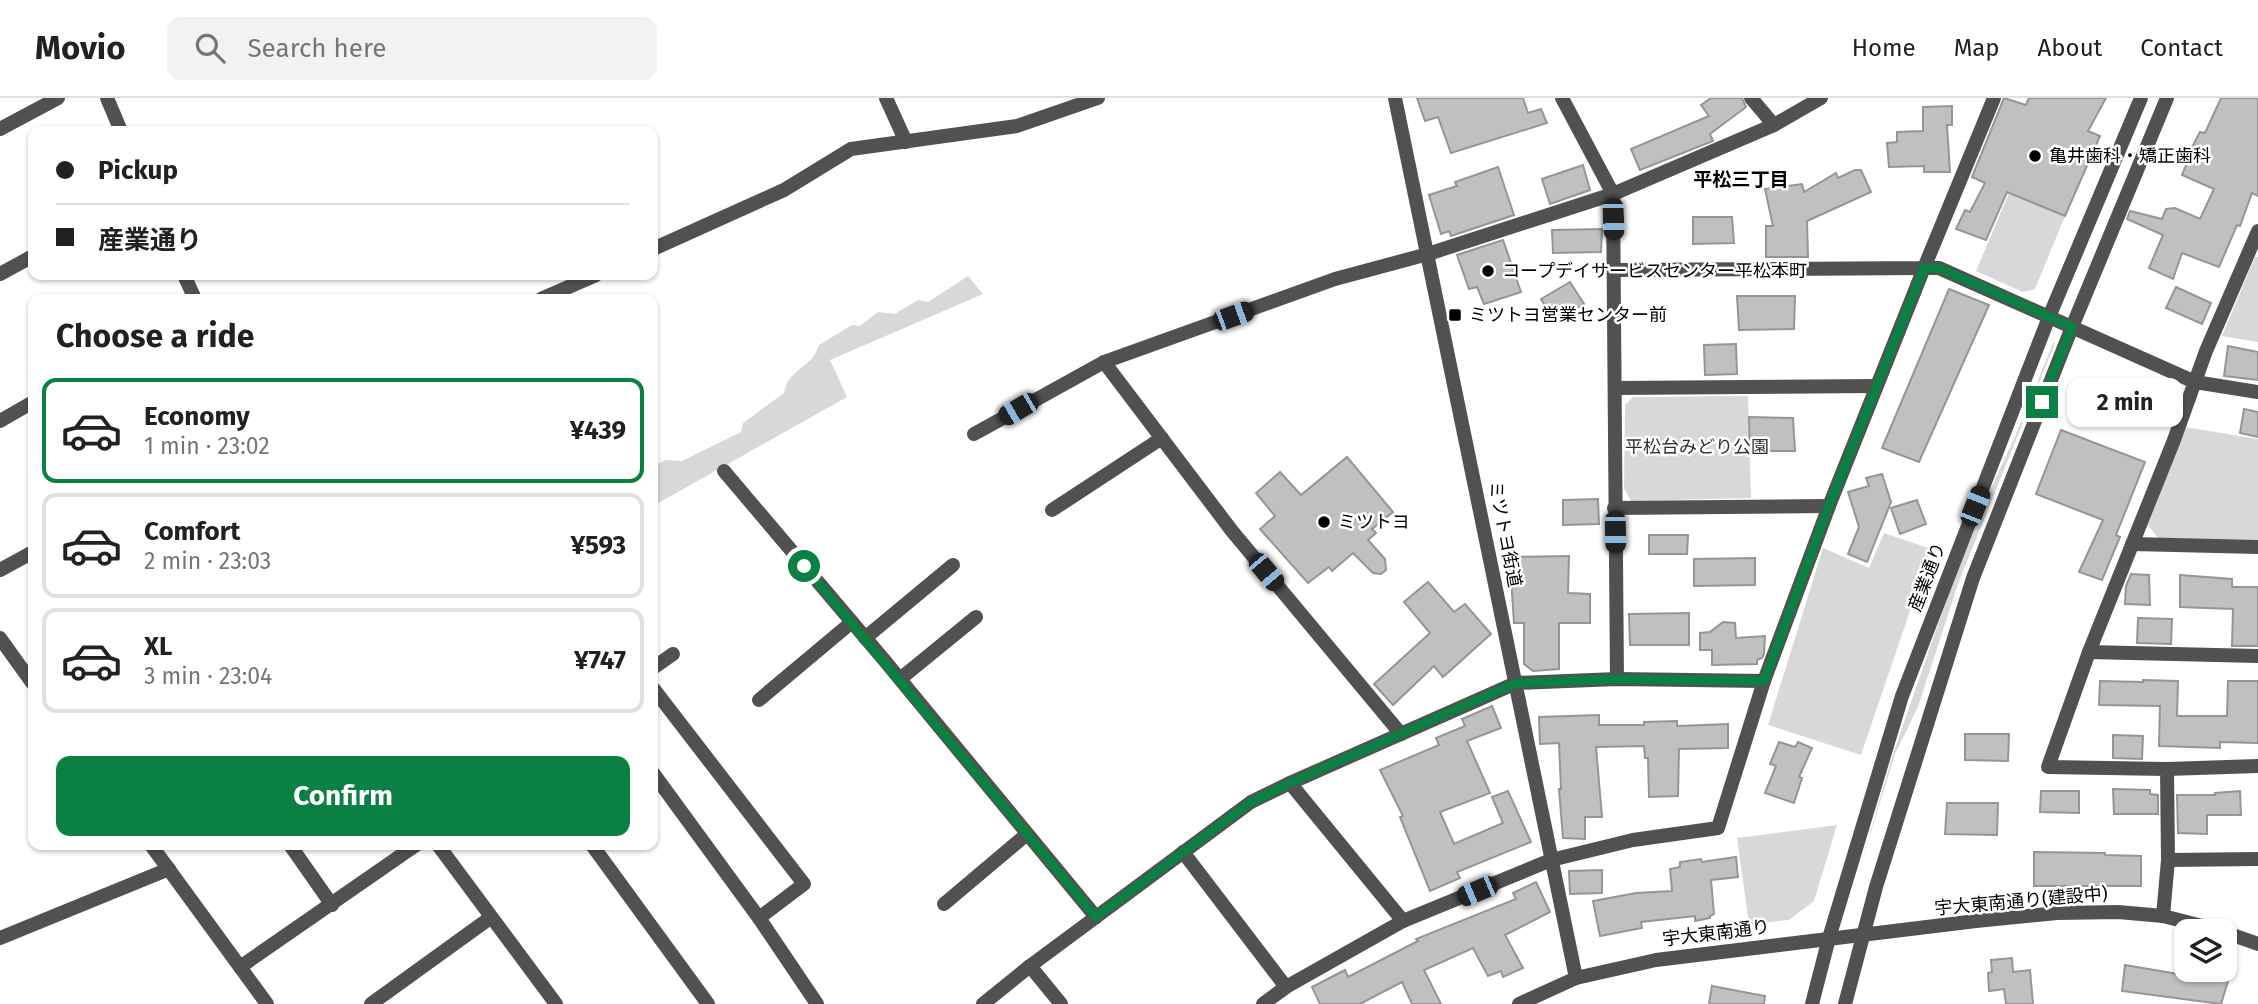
<!DOCTYPE html>
<meta charset="utf-8">
<style>
:root{--surface:#fff;--page:#f2f2f2;--text:#202124;--muted:#757577;--line:#e0e0e0;--accent:#0b8043}
body{margin:0;font-family:"Fira Sans","Noto Sans JP",sans-serif;background:var(--page);color:var(--text);height:100vh;display:flex;flex-direction:column;font-size:26px;white-space:nowrap}
*{box-sizing:border-box;margin:0}
p{font-size:23px;color:var(--muted)}
.icon{flex:none;width:38px;height:38px;fill:none;stroke:currentColor;stroke-width:2;stroke-linecap:round;stroke-linejoin:round}
.map{position:relative;flex:1;overflow:hidden}
.sheet{position:absolute;left:28px;top:196px;width:630px;height:556px;display:flex;flex-direction:column;background:var(--surface);border-radius:14px;box-shadow:0 2px 5px #0004}
.sheet>*{flex:none}
.hud{position:absolute;left:28px;top:28px;width:630px;height:154px;border-radius:14px;box-shadow:0 2px 5px #0004;display:grid;align-content:center;height:154px;padding:0 28px;background:var(--surface)}
.buttons{position:absolute;left:2174px;top:821px;display:grid;gap:14px}
.buttons a{display:grid;place-items:center;width:63px;height:63px;border-radius:14px;background:var(--surface);box-shadow:0 2px 5px #0004;font-size:35px}
.end{position:absolute;width:32px;height:32px;margin:-16px;border:9px solid #0b8043;background:#fff;box-shadow:0 0 0 4px #fff}
.from{border-radius:50%}
.bubble{position:absolute;height:49px;border-radius:14px;background:var(--surface);box-shadow:0 2px 5px #0004;font-size:23px;font-weight:700;line-height:49px;text-align:center}
.car{position:absolute;width:21px;height:42px;margin:-21px -10px;border-radius:9px;box-shadow:0 0 5px 2px #0007;background:linear-gradient(#222 24%,#8ab4d8 0 40%,#222 0 76%,#8ab4d8 0 86%,#222 0)}
.hud b{display:flex;align-items:center;gap:24px;height:66px;font-size:26px}
.hud b+b{border-top:2px solid var(--line)}
.hud i{width:18px;height:18px;background:var(--text)}
ul{padding:0;list-style:none}
li{display:flex;align-items:center;gap:21px;height:105px;margin:0 14px 10px;padding:0 14px;border:4px solid var(--line);border-radius:14px}
li div{flex:1}
li b{display:block;font-size:26px}
li em{font-style:normal;font-weight:700}
li.on{border-color:var(--accent)}
li>.icon{width:63px;height:63px;stroke-width:1.5}
h2{padding:0 28px;font-size:32px;line-height:84px}
.action{display:flex;gap:14px;margin-top:auto;padding:14px 28px}
.action a{flex:1;height:80px;border-radius:14px;background:var(--accent);color:#fff;font-size:28px;font-weight:700;line-height:80px;text-align:center}
header{display:flex;align-items:center;gap:42px;box-sizing:border-box;height:98px;padding:0 35px;background:var(--surface);border-bottom:2px solid var(--line)}
header strong{font-size:33px}
nav{display:flex;gap:38px;margin-inline-start:auto;font-size:24px}
.search{width:490px;height:63px;background:var(--page);display:flex;align-items:center;gap:18px;box-sizing:border-box;padding:0 24px;border-radius:14px;color:var(--muted);font-size:26px}
.map>svg:first-child{display:block}
.green{fill:#d8d8d8}
.building{fill:#c0c0c0;stroke:#959595;stroke-width:2}
.lines{fill:none;stroke-linecap:round;stroke-linejoin:round}
.minor{stroke:#515151;stroke-width:14}
.tertiary{stroke:#515151;stroke-width:14}
.route{stroke:#0b8043;stroke-width:9}
.poi-dot{fill:#000;stroke:#fff;stroke-width:2.5}
.labels{text-anchor:middle;stroke-width:5;stroke-linejoin:round;paint-order:stroke}
.poi-label{font-size:18px;fill:#000;stroke:#fff;text-anchor:start}
.park-label{font-size:18px;fill:#2f2f2f;stroke:#fff}
.street-label{font-size:18px;fill:#000;stroke:#fff}
.neighbourhood-label{font-size:19px;font-weight:bold;fill:#000;stroke:#fff}
</style>
<header>
<strong>Movio</strong>
<div class="search"><svg class="icon" aria-label="search" viewBox="0 0 24 24"><circle cx="10" cy="10" r="6"/><path d="M15 15l6 6"/></svg>Search here</div>
<nav><a>Home</a><a>Map</a><a>About</a><a>Contact</a></nav>
</header>
<div class="map">
<svg width="2258" height="906" viewBox="0 0 2258 906">
<rect width="100%" height="100%" fill="#fff"/>
<!-- green -->
<g class="green">
<polygon points="2009,95 2065,118 2035,191 2023,194 1976,173"/>
<polygon points="2255,159 2258,159 2258,244 2222,238"/>
<path d="M968,178L983,196L830,262L847,299L653,408V369L665,362L682,363L741,334L743,325L784,295C789,269 811,272 819,247L852,227L860,228L878,214L895,216L918,202L928,204Z"/>
<polygon points="2053,245 2055,245 1958,486 1918,609 1895,656 1859,773 1893,656 1959,466 1975,424 2014,341"/>
<polygon points="1748,298 1751,400 1631,403 1624,390 1625,307 1633,299"/>
<polygon points="2185,329 2258,341 2258,443 2158,440 2148,427"/>
<polygon points="1884,435 1931,451 1861,657 1768,627 1823,450 1869,470"/>
<polygon points="1837,727 1814,803 1789,822 1749,826 1737,740"/>
</g>
<!-- building -->
<g class="building">
<polygon points="1417,0 1523,0 1528,15 1541,11 1547,25 1451,55 1438,19 1425,23"/>
<polygon points="1711,0 1742,0 1746,9 1710,36 1713,43 1640,72 1631,51 1709,18 1701,7"/>
<polygon points="2004,0 2026,7 2029,0 2106,0 2088,33 2100,38 2065,118 2007,94 1986,142 1956,131 1965,112 1970,114 1985,85 1972,79"/>
<polygon points="2221,0 2258,0 2258,98 2252,95 2240,128 2237,127 2219,169 2182,155 2173,181 2149,170 2163,137 2127,121 2130,113 2162,121 2166,111 2175,110 2200,121 2214,91 2182,77 2192,53 2190,53 2200,34 2205,35"/>
<polygon points="1952,8 1952,27 1947,27 1950,74 1924,74 1924,68 1889,69 1887,45 1897,44 1897,34 1923,33 1923,9"/>
<polygon points="1583,67 1590,92 1550,106 1542,81"/>
<polygon points="1498,69 1514,117 1451,138 1449,133 1441,136 1429,97 1457,88 1455,84"/>
<polygon points="1855,72 1861,72 1871,94 1807,123 1808,159 1766,159 1766,128 1773,128 1765,91 1802,86 1804,94 1836,75 1838,80"/>
<polygon points="1693,119 1732,119 1734,145 1693,146"/>
<polygon points="1602,131 1601,154 1553,155 1552,132"/>
<polygon points="1503,142 1521,194 1484,206 1477,189 1469,191 1457,157"/>
<polygon points="1570,184 1584,206 1554,223 1541,201"/>
<polygon points="2176,189 2211,205 2202,226 2166,210"/>
<polygon points="1949,191 1989,207 1919,364 1882,350"/>
<polygon points="1737,198 1795,198 1794,231 1739,232"/>
<polygon points="1736,246 1737,276 1705,277 1704,247"/>
<polygon points="2228,248 2258,254 2258,282 2224,278"/>
<polygon points="2244,311 2258,314 2258,339 2240,335"/>
<polygon points="1749,319 1793,320 1795,353 1750,353"/>
<polygon points="2061,332 2145,364 2116,437 2120,439 2102,482 2079,474 2103,422 2036,396"/>
<polygon points="1347,359 1393,414 1372,431 1376,435 1368,442 1385,461 1386,472 1381,476 1373,475 1353,455 1332,473 1329,469 1308,485 1260,431 1275,418 1256,395 1280,374 1301,397"/>
<polygon points="1882,376 1891,404 1867,464 1848,456 1859,429 1848,394 1869,388 1866,380"/>
<polygon points="1598,401 1599,426 1563,427 1563,402"/>
<polygon points="1917,402 1926,426 1900,436 1891,410"/>
<polygon points="1649,437 1688,437 1687,456 1649,456"/>
<polygon points="1569,458 1568,495 1590,496 1590,525 1559,525 1559,571 1533,573 1524,566 1524,525 1514,525 1511,480 1506,459"/>
<polygon points="1755,460 1755,487 1694,488 1694,461"/>
<polygon points="2131,476 2149,477 2150,507 2125,506 2126,488"/>
<polygon points="2180,477 2232,481 2232,489 2258,489 2258,548 2232,548 2233,511 2180,509"/>
<polygon points="1428,484 1454,514 1465,506 1491,536 1443,579 1434,568 1393,607 1374,586 1430,535 1404,504"/>
<polygon points="1689,515 1689,547 1630,547 1629,516"/>
<polygon points="2138,520 2172,521 2171,546 2137,545"/>
<polygon points="1723,524 1735,525 1736,540 1765,538 1764,556 1762,560 1757,562 1757,566 1712,567 1712,552 1700,552 1700,535 1710,534"/>
<polygon points="2143,582 2178,583 2177,618 2227,618 2228,583 2258,583 2258,645 2220,644 2220,650 2159,648 2160,608 2099,607 2100,583 2143,584"/>
<polygon points="1492,608 1501,630 1467,643 1490,695 1440,714 1454,746 1503,725 1492,699 1508,693 1531,744 1457,774 1460,780 1430,793 1400,719 1403,718 1380,672 1439,647 1436,640 1465,628 1462,621"/>
<polygon points="1599,617 1599,627 1644,627 1644,624 1677,623 1677,628 1728,626 1728,650 1679,651 1678,698 1649,699 1648,660 1645,660 1644,648 1596,649 1602,719 1585,719 1585,741 1563,740 1559,691 1561,691 1559,645 1540,646 1539,619"/>
<polygon points="1965,636 2009,636 2008,663 1965,662"/>
<polygon points="2113,637 2143,638 2142,661 2113,660"/>
<polygon points="1779,644 1795,649 1798,644 1812,650 1799,679 1802,680 1794,705 1765,695 1776,668 1770,666"/>
<polygon points="2113,691 2150,692 2150,696 2158,697 2158,716 2114,716"/>
<polygon points="2041,693 2079,693 2079,715 2040,714"/>
<polygon points="2240,693 2241,717 2207,717 2207,736 2178,735 2177,697 2215,697 2215,695"/>
<polygon points="1947,705 1998,705 1997,737 1945,736"/>
<polygon points="2034,754 2105,755 2105,757 2141,758 2141,788 2034,788"/>
<polygon points="1736,759 1738,779 1711,782 1714,816 1710,818 1710,820 1695,823 1695,818 1641,824 1642,830 1600,838 1593,803 1636,795 1672,793 1670,771 1680,769 1680,764 1701,761 1702,764"/>
<polygon points="1602,772 1602,795 1570,796 1569,773"/>
<polygon points="1536,784 1550,814 1505,837 1523,870 1503,879 1501,873 1488,878 1473,850 1424,872 1441,906 1412,906 1402,884 1360,906 1320,906 1312,889 1345,872 1348,879 1418,843 1416,841 1516,801 1513,795"/>
<polygon points="2012,860 2013,874 2030,872 2033,906 2006,906 2004,891 1989,893 1988,875 1992,874 1991,862"/>
<polygon points="2125,867 2184,877 2185,874 2204,877 2228,883 2221,906 2122,893"/>
<polygon points="1712,888 1765,898 1764,906 1709,906"/>
</g>
<g class="lines">
<!-- minor -->
<g class="minor">
<polyline points="107,0 121,33"/>
<polyline points="886,0 906,44"/>
<polyline points="1562,0 1613,96 1774,27 1821,0"/>
<polyline points="1751,0 1774,27"/>
<polyline points="0,31 58,0"/>
<polyline points="653,151 784,92 851,51 1017,28 1098,0"/>
<polyline points="1615,172 1924,170 1994,0"/>
<polyline points="0,176 33,158"/>
<polyline points="184,177 195,201"/>
<polyline points="541,201 596,177"/>
<polyline points="1615,290 1876,288"/>
<polyline points="0,323 33,304"/>
<polyline points="974,336 1104,264"/>
<polyline points="724,373 885,563 1096,819"/>
<polyline points="1614,410 1829,408"/>
<polyline points="1052,412 1162,340"/>
<polyline points="2132,446 2258,449"/>
<polyline points="0,472 33,454"/>
<polyline points="865,540 953,467"/>
<polyline points="2089,554 2258,558"/>
<polyline points="653,570 673,556"/>
<polyline points="900,581 976,519"/>
<polyline points="653,590 804,786 759,820"/>
<polyline points="759,602 852,524"/>
<polyline points="1401,636 1232,433 1104,264 1335,181 1428,156 1613,96 1617,581"/>
<polyline points="2167,671 2258,668"/>
<polyline points="653,675 759,820 817,906"/>
<polyline points="1290,685 1403,823"/>
<polyline points="290,747 332,807"/>
<polyline points="438,747 556,906"/>
<polyline points="592,747 708,906"/>
<polyline points="1183,754 1286,889"/>
<polyline points="2168,762 2258,761"/>
<polyline points="944,806 1027,736"/>
<polyline points="2163,818 2168,762 2167,671 2048,669 2089,554 2174,342 2206,253 2258,133"/>
<polyline points="0,840 169,771"/>
<polyline points="1030,868 1061,906"/>
<polyline points="240,869 416,747"/>
<polyline points="371,906 490,820"/>
<polyline points="983,906 1030,868 1251,704 1290,685 1516,585 1617,581 1764,583"/>
<polyline points="1263,906 1286,889 1403,823 1551,762 1633,742 1718,730 1764,583 1829,408 1924,170 1939,170 2195,284 2258,294"/>
</g>
<!-- tertiary -->
<g class="tertiary">
<polyline points="1395,0 1576,880"/>
<polyline points="0,540 33,586"/>
<polyline points="151,747 267,906"/>
<polyline points="2224,834 2258,846"/>
<polyline points="1519,906 1576,880 1656,862 1976,823 2057,815 2118,814 2163,818 2222,833"/>
<polyline points="1812,906 1829,840 1902,598 2049,219 2141,0"/>
<polyline points="1845,906 1876,789 1973,480 2072,229 2167,0"/>
</g>
</g>
<g class="lines">
<!-- route -->
<polyline class="route" points="804,468 1096,819 1251,704 1290,685 1516,585 1617,581 1764,583 1829,408 1924,170 1939,170 2072,229 2042,304"/>
</g>
<!-- markers -->
<g class="poi-dot">
<circle cx="2035" cy="58" r="7"/>
<circle cx="1488" cy="173" r="7"/>
<rect x="1448" y="210" width="14" height="14" rx="3.5"/>
<circle cx="1324" cy="424" r="7"/>
</g>
<g class="labels">
<!-- poi labels -->
<g class="poi-label">
<text x="2049" y="64">亀井歯科・矯正歯科</text>
<text x="1502" y="179">コープデイサービスセンター平松本町</text>
<text x="1469" y="223">ミツトヨ営業センター前</text>
<text x="1338" y="430">ミツトヨ</text>
</g>
<!-- park labels -->
<g class="park-label">
<text x="1697" y="355">平松台みどり公園</text>
</g>
<!-- street labels -->
<g class="street-label">
<text transform="translate(1505 436) rotate(79)" y="6">ミツトヨ街道</text>
<text transform="translate(1927 479) rotate(-69)" y="6">産業通り</text>
<text transform="translate(2021 803) rotate(-5)" y="6">宇大東南通り(建設中)</text>
<text transform="translate(1716 835) rotate(-7)" y="6">宇大東南通り</text>
</g>
<!-- neighbourhood labels -->
<g class="neighbourhood-label">
<text x="1741" y="88">平松三丁目</text>
</g>
</g>
</svg>
<div class="buttons">
<a><svg class="icon" aria-label="layers" viewBox="0 0 24 24"><path d="M12 4l9 5-9 5-9-5zM3 14l9 5 9-5"/></svg></a>
</div>
<i class="end from" style="left:804px;top:468px"></i>
<i class="end" style="left:2042px;top:304px"></i>
<div class="bubble" style="left:2067px;top:280px;width:116px">2 min</div>
<i class="car" style="left:1613px;top:121px;rotate:178deg"></i>
<i class="car" style="left:1233px;top:218px;rotate:70deg"></i>
<i class="car" style="left:1018px;top:311px;rotate:240deg"></i>
<i class="car" style="left:1975px;top:408px;rotate:22deg"></i>
<i class="car" style="left:1615px;top:434px;rotate:179deg"></i>
<i class="car" style="left:1266px;top:474px;rotate:140deg"></i>
<i class="car" style="left:1477px;top:793px;rotate:247deg"></i>
<div class="hud">
<b><i class="from"></i>Pickup</b>
<b><i></i>産業通り</b>
</div>
<section class="sheet">
<h2>Choose a ride</h2>
<ul>
<li class="on"><svg class="icon" aria-label="car" viewBox="0 0 24 24"><path d="M5 17H2v-5l4-1 3-4h7l3 4 3 1v5h-3M9 17h6M6 11h13"/><circle cx="7" cy="17" r="2"/><circle cx="17" cy="17" r="2"/></svg><div><b>Economy</b><p>1 min · 23:02</p></div><em>¥439</em></li>
<li><svg class="icon" aria-label="car" viewBox="0 0 24 24"><path d="M5 17H2v-5l4-1 3-4h7l3 4 3 1v5h-3M9 17h6M6 11h13"/><circle cx="7" cy="17" r="2"/><circle cx="17" cy="17" r="2"/></svg><div><b>Comfort</b><p>2 min · 23:03</p></div><em>¥593</em></li>
<li><svg class="icon" aria-label="car" viewBox="0 0 24 24"><path d="M5 17H2v-5l4-1 3-4h7l3 4 3 1v5h-3M9 17h6M6 11h13"/><circle cx="7" cy="17" r="2"/><circle cx="17" cy="17" r="2"/></svg><div><b>XL</b><p>3 min · 23:04</p></div><em>¥747</em></li>
</ul>
<div class="action"><a>Confirm</a></div>
</section>
</div>
